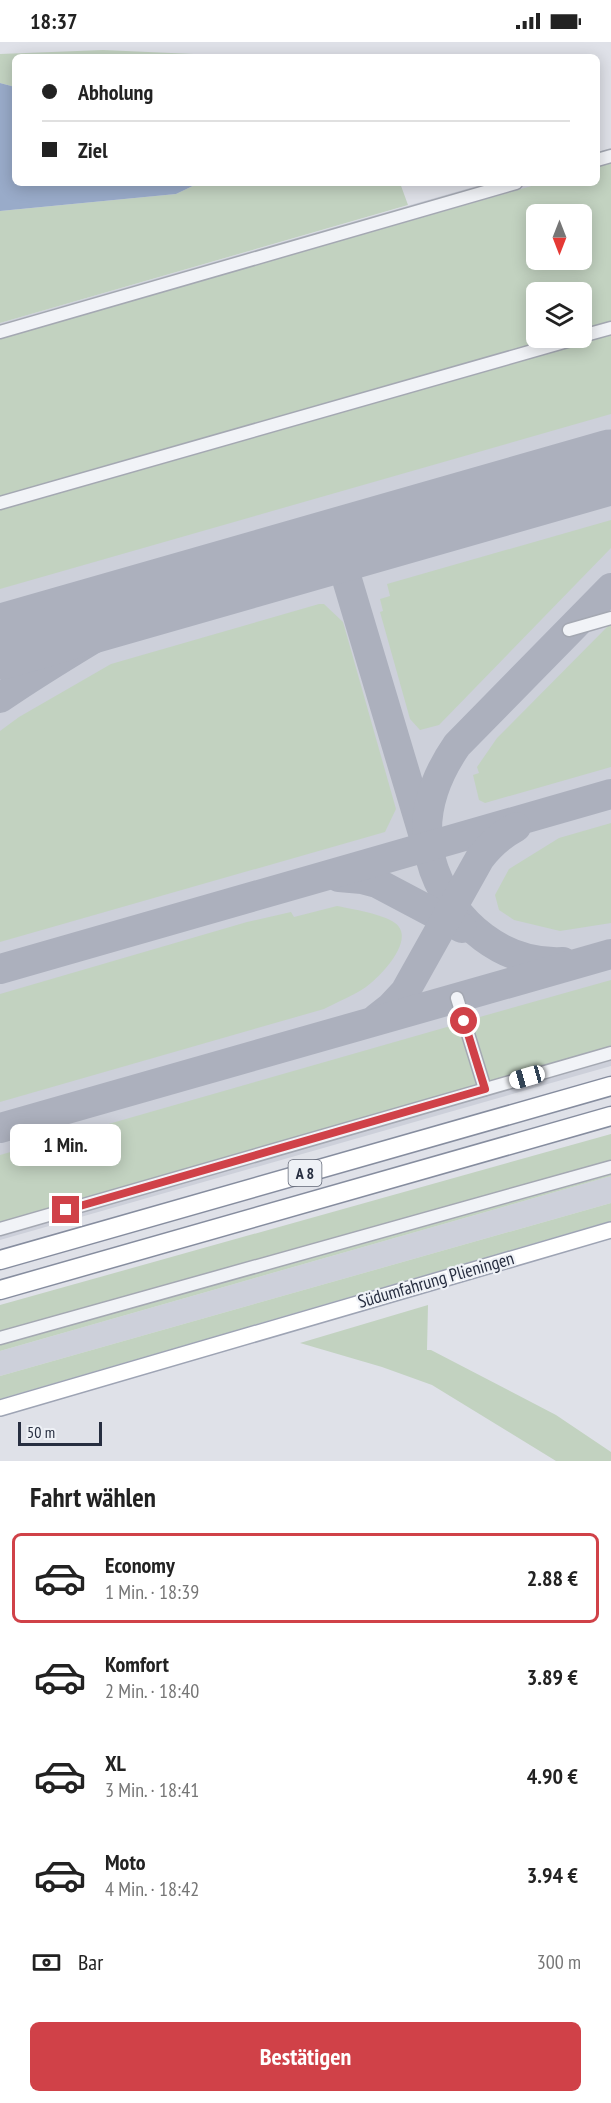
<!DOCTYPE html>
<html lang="de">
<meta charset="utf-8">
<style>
:root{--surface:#fff;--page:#f2f2f2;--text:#222;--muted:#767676;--line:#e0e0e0;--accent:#d04148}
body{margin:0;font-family:"PT Sans Narrow",sans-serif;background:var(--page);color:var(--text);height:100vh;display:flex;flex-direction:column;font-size:22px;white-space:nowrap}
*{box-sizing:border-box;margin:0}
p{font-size:20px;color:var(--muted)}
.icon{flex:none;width:33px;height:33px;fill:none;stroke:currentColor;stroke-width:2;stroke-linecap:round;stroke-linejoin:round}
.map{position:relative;height:1419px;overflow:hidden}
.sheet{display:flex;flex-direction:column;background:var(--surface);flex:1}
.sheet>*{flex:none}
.banner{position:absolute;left:12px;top:12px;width:588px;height:132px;border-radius:9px;box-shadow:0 3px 15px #0003;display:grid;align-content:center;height:132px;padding:0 30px;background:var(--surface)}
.needle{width:39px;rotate:180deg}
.buttons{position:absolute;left:526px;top:162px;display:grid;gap:12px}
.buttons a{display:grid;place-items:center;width:66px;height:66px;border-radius:9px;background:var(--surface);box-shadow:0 3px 15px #0003;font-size:30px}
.scale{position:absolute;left:18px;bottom:15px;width:84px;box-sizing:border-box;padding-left:6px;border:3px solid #272e40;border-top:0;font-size:16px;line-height:21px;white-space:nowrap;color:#272e40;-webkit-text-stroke:4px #eef1f6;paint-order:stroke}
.end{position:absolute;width:27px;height:27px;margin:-14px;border:8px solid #d04148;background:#fff;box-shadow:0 0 0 3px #fff}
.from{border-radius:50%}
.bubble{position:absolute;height:42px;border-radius:9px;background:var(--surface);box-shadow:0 3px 15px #0003;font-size:20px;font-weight:800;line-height:42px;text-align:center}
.car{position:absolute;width:18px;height:36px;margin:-18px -9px;border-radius:8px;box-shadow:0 0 4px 2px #0007;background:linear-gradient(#fff 24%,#345 0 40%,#fff 0 76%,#345 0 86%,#fff 0)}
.banner b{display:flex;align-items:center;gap:21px;height:57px;font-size:22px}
.banner b+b{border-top:2px solid var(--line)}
.banner i{width:15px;height:15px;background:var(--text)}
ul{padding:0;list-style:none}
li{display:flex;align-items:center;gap:18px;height:90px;margin:0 12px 9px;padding:0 18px;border:3px solid transparent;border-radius:9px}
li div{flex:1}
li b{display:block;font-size:22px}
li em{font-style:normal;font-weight:800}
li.on{border-color:var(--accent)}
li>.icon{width:54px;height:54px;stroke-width:1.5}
h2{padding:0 30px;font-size:27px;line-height:72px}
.pay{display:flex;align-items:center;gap:15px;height:66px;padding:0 30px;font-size:22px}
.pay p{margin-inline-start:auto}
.cta{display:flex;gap:12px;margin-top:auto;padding:12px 30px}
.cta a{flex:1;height:69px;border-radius:9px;background:var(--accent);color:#fff;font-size:24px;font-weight:800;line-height:69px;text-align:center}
.status{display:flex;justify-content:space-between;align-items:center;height:42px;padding:0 30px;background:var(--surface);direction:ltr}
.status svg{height:16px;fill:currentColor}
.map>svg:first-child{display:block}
.built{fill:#cdd0da;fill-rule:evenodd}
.green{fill:#c2d2c0;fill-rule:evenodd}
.water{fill:#99abc9}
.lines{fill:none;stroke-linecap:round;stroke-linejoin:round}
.taxiway{stroke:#acb0bd;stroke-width:30}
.runway{stroke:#acb0bd;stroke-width:75}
.minor-casing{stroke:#a4a8b2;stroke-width:15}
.major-casing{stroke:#9ea4b4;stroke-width:18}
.highway-casing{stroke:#868d9f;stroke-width:21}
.minor{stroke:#f1f3f7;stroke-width:12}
.major{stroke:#fff;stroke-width:15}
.highway{stroke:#fff;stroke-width:18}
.route{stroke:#d04148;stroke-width:8}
.labels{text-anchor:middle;stroke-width:4.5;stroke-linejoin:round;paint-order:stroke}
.shield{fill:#eef1f6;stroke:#636877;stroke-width:1.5}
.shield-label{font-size:16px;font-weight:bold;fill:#272e40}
.street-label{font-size:18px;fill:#272e40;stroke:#eef1f6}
</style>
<div class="status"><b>18:37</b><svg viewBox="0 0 49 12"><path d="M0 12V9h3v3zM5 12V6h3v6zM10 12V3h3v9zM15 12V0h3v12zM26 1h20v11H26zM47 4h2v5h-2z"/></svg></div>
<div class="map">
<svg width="611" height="1419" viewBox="0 0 611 1419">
<rect width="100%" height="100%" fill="#dfe1e8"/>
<!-- built -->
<g class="built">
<path d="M611,106V1024L0,1198V281L487,141H597V110ZM537,172H582V218H537ZM537,250H582V296H537Z"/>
<polygon points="611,1134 611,1161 0,1334 0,1309"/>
</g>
<!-- green -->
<g class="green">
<polygon points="103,8 259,15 15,15 15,45 0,41 0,12"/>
<path d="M611,121V283L582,292V250H537V296H569L0,459V297L542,141H597V125ZM537,172H582V218H537Z"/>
<polygon points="199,141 400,141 408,163 0,281 0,169 176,152"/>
<polygon points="611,289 611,372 0,547 0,464"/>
<polygon points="611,478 611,506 439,683 420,688 410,677 380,570 383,569 380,557 390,554 387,542"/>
<polygon points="319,562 324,562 343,580 396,767 385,790 0,900 0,689 19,675 111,622"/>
<polygon points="611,581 611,725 485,761 479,758 473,733 479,731 477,725 497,696"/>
<polygon points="611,781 611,881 560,889 514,878 499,868 495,853 509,827 559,796"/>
<path d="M337,864C352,867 383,872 395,881C417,897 380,935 366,945C353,954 337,960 324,967L0,1060V952L247,880L291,870L294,875Z"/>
<polygon points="611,938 611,1009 496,1042 488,1040 469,978"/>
<polygon points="461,981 477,1038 474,1046 0,1184 0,1113"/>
<polygon points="611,1092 611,1134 0,1309 0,1263"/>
<polygon points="611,1161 611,1179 0,1357 0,1334"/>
<polygon points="428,1263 427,1308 431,1308 556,1373 611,1410 611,1419 556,1419 432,1343 382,1325 300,1301"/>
</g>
<!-- water -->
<polygon class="water" points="0,41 15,45 15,141 199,141 176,152 0,169"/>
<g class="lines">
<!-- taxiway -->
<g class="taxiway">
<path d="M337,504L434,828C454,882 503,923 563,920"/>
<path d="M0,656C53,619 110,588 164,553"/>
<path d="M427,788C427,756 439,729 457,703L611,546"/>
<polyline points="339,835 362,837 377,841 462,886"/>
<polyline points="0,927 611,752"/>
<path d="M377,976L391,965L405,950L480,816C490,803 501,793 516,785"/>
<polyline points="0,1086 611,912"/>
</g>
<!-- runway -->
<polyline class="runway" points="0,600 611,425"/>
<!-- minor casing -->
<g class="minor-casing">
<g id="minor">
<polyline points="597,118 611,114"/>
<polyline points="0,290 516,141"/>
<polyline points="582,294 611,286"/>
<polyline points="0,461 578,296"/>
<polyline points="569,588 611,576"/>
<polyline points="457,956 485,1047"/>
<polyline points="0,1187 611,1011"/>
<polyline points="0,1296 611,1125"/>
</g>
</g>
<!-- major casing -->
<g class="major-casing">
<polyline id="major" points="0,1366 611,1188"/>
</g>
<!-- highway casing -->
<g class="highway-casing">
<g id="highway">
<polyline points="0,1218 611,1044"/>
<polyline points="0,1248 611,1074"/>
</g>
</g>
<!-- minor -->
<use href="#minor" class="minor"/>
<!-- major -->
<use href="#major" class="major"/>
<!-- highway -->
<use href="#highway" class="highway"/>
</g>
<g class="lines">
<!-- route -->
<polyline class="route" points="66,1168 485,1047 464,979"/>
</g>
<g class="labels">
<!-- shield labels -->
<rect class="shield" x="288.5" y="1118" width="33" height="26" rx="4.5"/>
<g class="shield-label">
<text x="305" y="1137">A 8</text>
</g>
<!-- street labels -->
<g class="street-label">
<text transform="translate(436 1238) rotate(-16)" y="6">Südumfahrung Plieningen</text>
</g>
</g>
</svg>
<div class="buttons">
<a><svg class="needle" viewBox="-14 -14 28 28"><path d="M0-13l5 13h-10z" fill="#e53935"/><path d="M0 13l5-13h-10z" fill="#767676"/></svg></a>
<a><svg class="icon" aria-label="layers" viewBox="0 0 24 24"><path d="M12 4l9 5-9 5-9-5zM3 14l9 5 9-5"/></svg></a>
</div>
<div class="scale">50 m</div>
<i class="end from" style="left:464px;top:979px"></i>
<i class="end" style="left:66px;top:1168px"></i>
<div class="bubble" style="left:10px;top:1082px;width:111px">1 Min.</div>
<i class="car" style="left:527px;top:1035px;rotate:254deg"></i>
<div class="banner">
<b><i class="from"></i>Abholung</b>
<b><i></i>Ziel</b>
</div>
</div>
<section class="sheet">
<h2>Fahrt wählen</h2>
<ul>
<li class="on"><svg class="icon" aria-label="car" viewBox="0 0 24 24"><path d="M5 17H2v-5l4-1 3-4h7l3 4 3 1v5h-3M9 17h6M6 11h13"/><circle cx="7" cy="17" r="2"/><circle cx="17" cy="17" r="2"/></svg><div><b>Economy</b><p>1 Min. · 18:39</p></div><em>2.88 €</em></li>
<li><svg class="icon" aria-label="car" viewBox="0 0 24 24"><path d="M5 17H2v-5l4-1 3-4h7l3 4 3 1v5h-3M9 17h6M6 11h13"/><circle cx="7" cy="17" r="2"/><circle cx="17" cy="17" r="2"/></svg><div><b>Komfort</b><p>2 Min. · 18:40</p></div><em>3.89 €</em></li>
<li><svg class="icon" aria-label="car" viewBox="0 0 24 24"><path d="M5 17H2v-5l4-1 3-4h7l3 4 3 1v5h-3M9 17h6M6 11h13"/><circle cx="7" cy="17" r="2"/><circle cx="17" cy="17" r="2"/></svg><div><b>XL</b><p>3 Min. · 18:41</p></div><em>4.90 €</em></li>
<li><svg class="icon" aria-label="car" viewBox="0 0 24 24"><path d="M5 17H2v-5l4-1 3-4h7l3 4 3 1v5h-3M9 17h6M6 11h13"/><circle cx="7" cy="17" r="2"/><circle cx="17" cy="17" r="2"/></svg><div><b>Moto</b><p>4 Min. · 18:42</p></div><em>3.94 €</em></li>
</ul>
<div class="pay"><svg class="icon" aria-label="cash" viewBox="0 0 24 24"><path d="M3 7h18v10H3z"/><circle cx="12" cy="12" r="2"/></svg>Bar<p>300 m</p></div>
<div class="cta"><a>Bestätigen</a></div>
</section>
